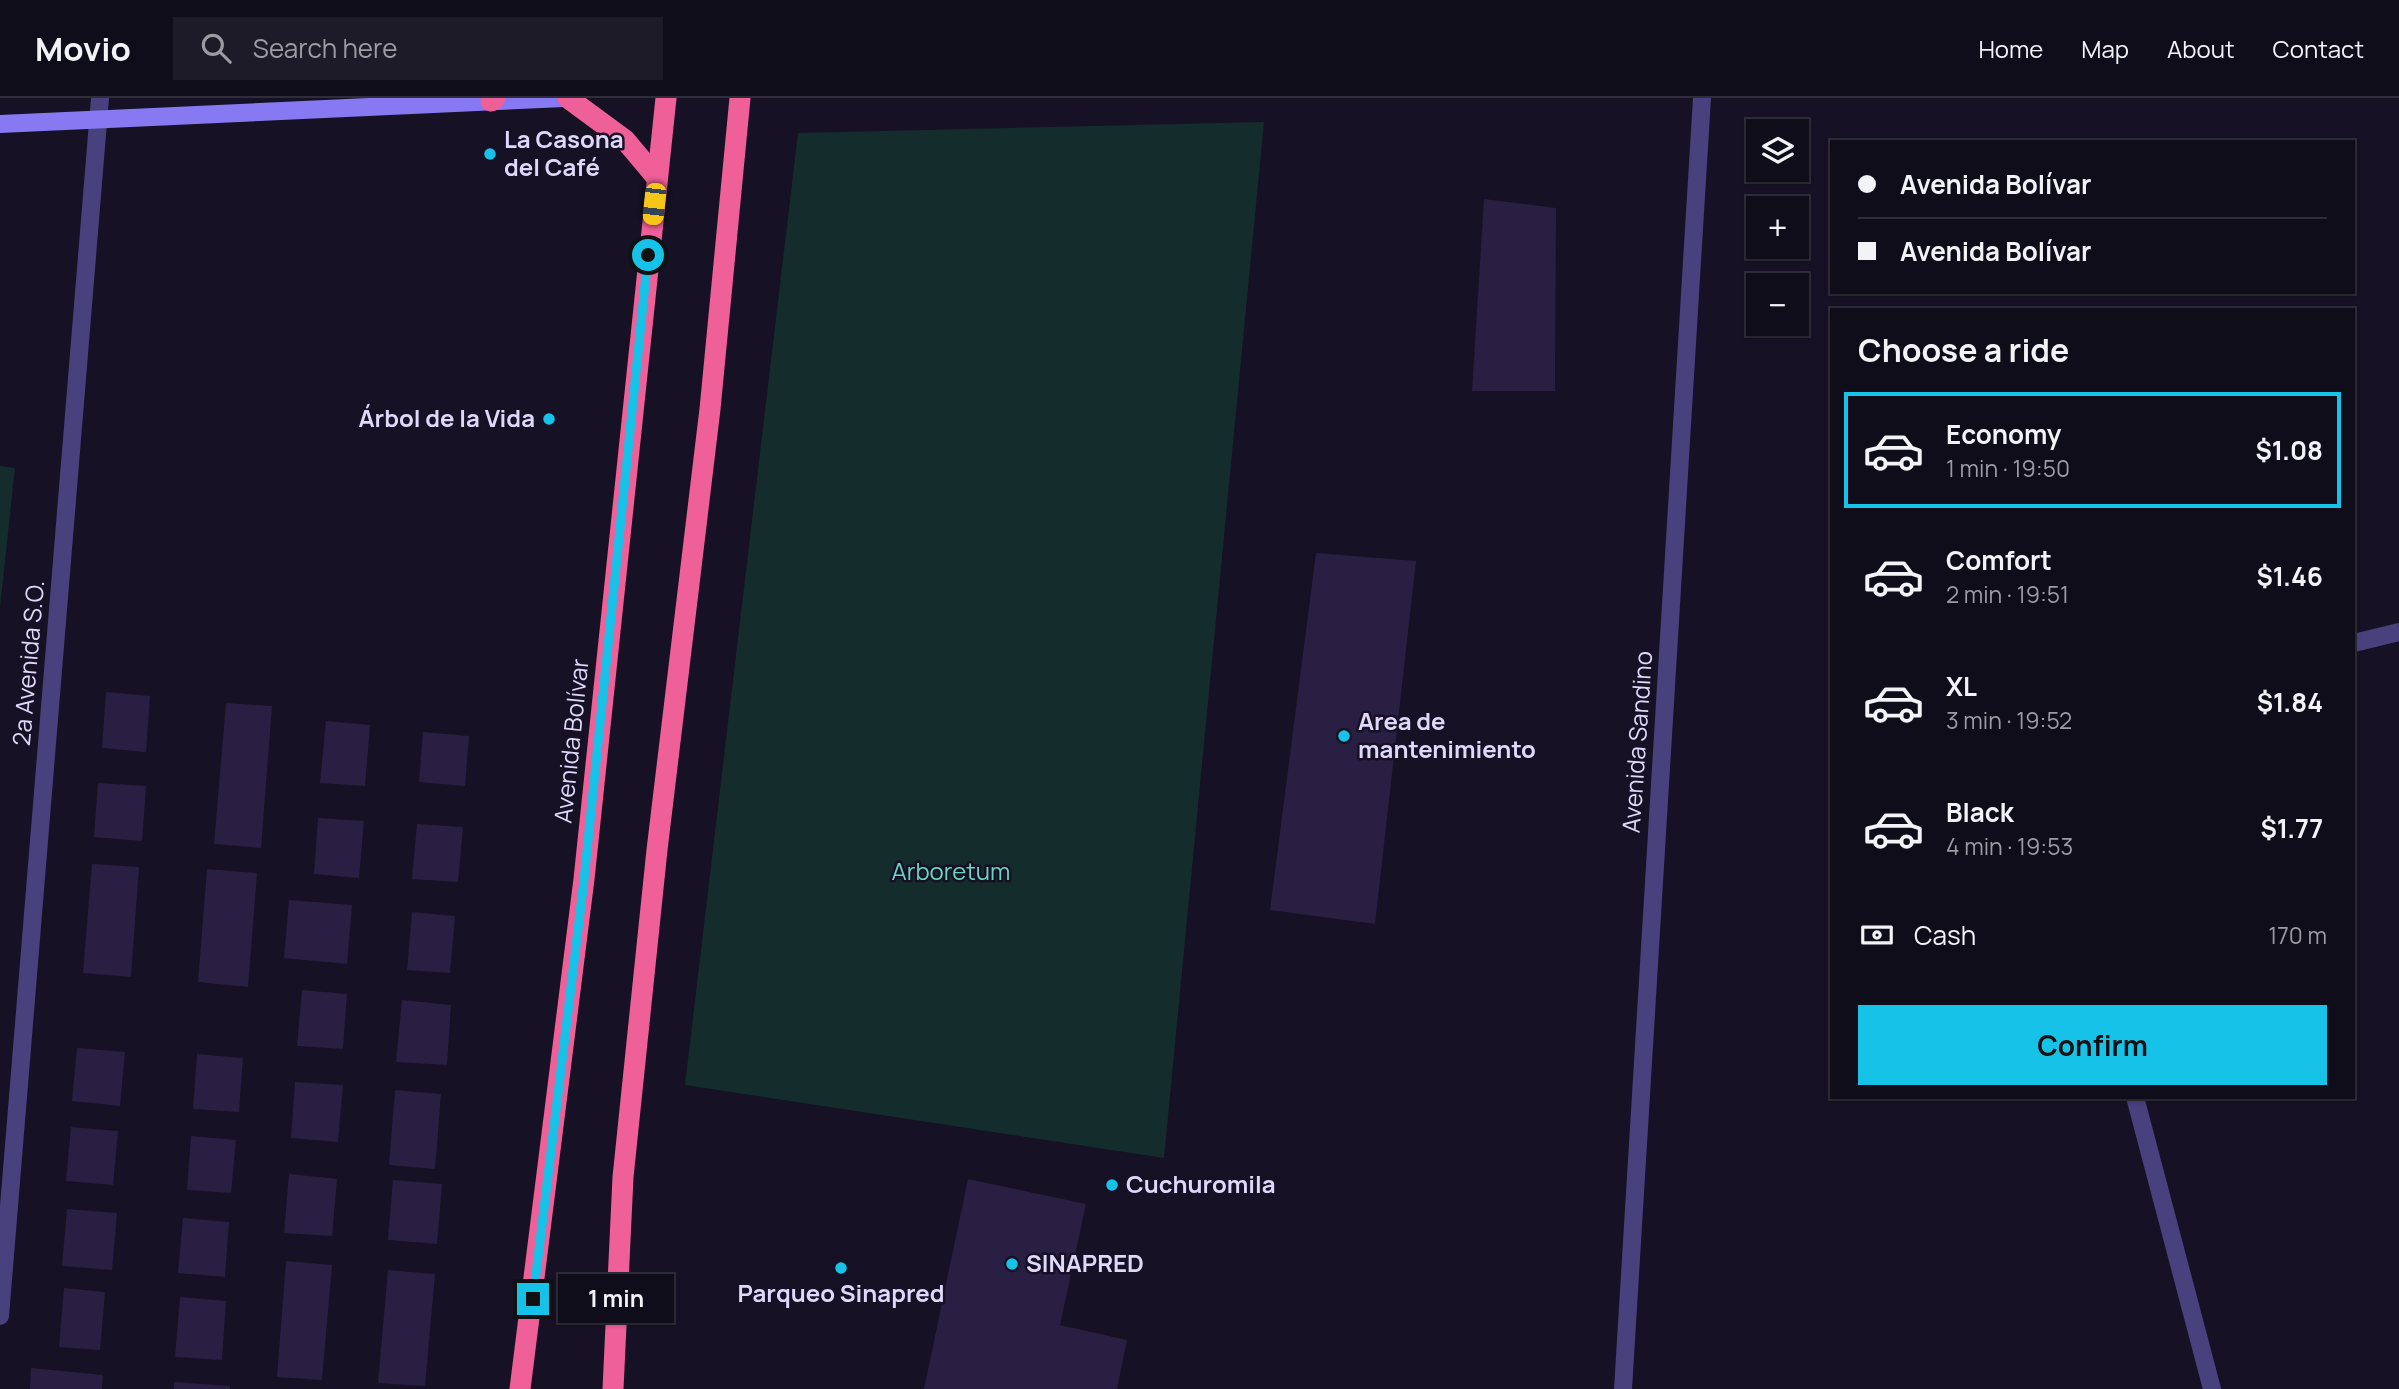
<!DOCTYPE html>
<meta charset="utf-8">
<style>
:root{--surface:#100d1b;--page:#1e1b28;--text:#f1f3f6;--muted:#9c9ca3;--line:#302d3a;--accent:#17c2e8}
body{margin:0;font-family:Manrope,sans-serif;background:var(--page);color:var(--text);height:100vh;display:flex;flex-direction:column;font-size:26px;white-space:nowrap}
*{box-sizing:border-box;margin:0}
p{font-size:23px;color:var(--muted)}
.icon{flex:none;width:38px;height:38px;fill:none;stroke:currentColor;stroke-width:2;stroke-linecap:round;stroke-linejoin:round}
.map{position:relative;flex:1;overflow:hidden}
.side{position:absolute;left:1830px;top:210px;width:525px;height:791px;display:flex;flex-direction:column;background:var(--surface);border-radius:0px;box-shadow:0 2px 5px #0004,0 0 0 2px var(--line)}
.side>*{flex:none}
.banner{position:absolute;left:1830px;top:42px;width:525px;height:154px;border-radius:0px;box-shadow:0 2px 5px #0004,0 0 0 2px var(--line);display:grid;align-content:center;height:154px;padding:0 28px;background:var(--surface)}
.tools{position:absolute;left:1746px;top:21px;display:grid;gap:14px}
.tools a{display:grid;place-items:center;width:63px;height:63px;border-radius:0px;background:var(--surface);box-shadow:0 2px 5px #0004,0 0 0 2px var(--line);font-size:35px}
.end{position:absolute;width:32px;height:32px;margin:-16px;border:9px solid #17c2e8;background:#111;box-shadow:0 0 0 4px #111}
.from{border-radius:50%}
.bubble{position:absolute;height:49px;border-radius:0px;background:var(--surface);box-shadow:0 2px 5px #0004,0 0 0 2px var(--line);font-size:23px;font-weight:700;line-height:49px;text-align:center}
.car{position:absolute;width:21px;height:42px;margin:-21px -10px;border-radius:9px;box-shadow:0 0 5px 2px #0007;background:linear-gradient(#f5c518 24%,#345 0 40%,#f5c518 0 76%,#345 0 86%,#f5c518 0)}
.banner b{display:flex;align-items:center;gap:24px;height:66px;font-size:26px}
.banner b+b{border-top:2px solid var(--line)}
.banner i{width:18px;height:18px;background:var(--text)}
ul{padding:0;list-style:none}
li{display:flex;align-items:center;gap:21px;height:116px;margin:0 14px 10px;padding:0 14px;border:4px solid transparent;border-radius:0px}
li div{flex:1}
li b{display:block;font-size:26px}
li em{font-style:normal;font-weight:700}
li.on{border-color:var(--accent)}
li>.icon{width:63px;height:63px;stroke-width:1.5}
h2{padding:0 28px;font-size:32px;line-height:84px}
.pay{display:flex;align-items:center;gap:18px;height:77px;padding:0 28px;font-size:26px}
.pay p{margin-inline-start:auto}
.primary-button{display:flex;gap:14px;margin-top:auto;padding:14px 28px}
.primary-button a{flex:1;height:80px;border-radius:0px;background:var(--accent);color:#111;font-size:28px;font-weight:700;line-height:80px;text-align:center}
header{display:flex;align-items:center;gap:42px;box-sizing:border-box;height:98px;padding:0 35px;background:var(--surface);border-bottom:2px solid var(--line)}
header strong{font-size:33px}
nav{display:flex;gap:38px;margin-inline-start:auto;font-size:24px}
.search{width:490px;height:63px;background:var(--page);display:flex;align-items:center;gap:18px;box-sizing:border-box;padding:0 24px;border-radius:0px;color:var(--muted);font-size:26px}
.map>svg:first-child{display:block}
.green{fill:#152c2d}
.building{fill:#291f43}
.lines{fill:none;stroke-linecap:round;stroke-linejoin:round}
.lane{stroke:#48417e;stroke-width:18}
.street{stroke:#48417e;stroke-width:18}
.secondary{stroke:#8679f2;stroke-width:18}
.highway{stroke:#ef5f98;stroke-width:21}
.route{stroke:#17c2e8;stroke-width:9}
.poi-dot{fill:#17c2e8;stroke:#161124;stroke-width:2.5}
.labels{text-anchor:middle;stroke-width:5;stroke-linejoin:round;paint-order:stroke}
.poi-label{font-size:24px;font-weight:bold;fill:#dfd8fb;stroke:#161124;text-anchor:start}
.street-label{font-size:24px;fill:#dfd8fb;stroke:#161124}
.park-label{font-size:24px;fill:#6bd4c3;stroke:#161124}
</style>
<header>
<strong>Movio</strong>
<div class="search"><svg class="icon" aria-label="search" viewBox="0 0 24 24"><circle cx="10" cy="10" r="6"/><path d="M15 15l6 6"/></svg>Search here</div>
<nav><a>Home</a><a>Map</a><a>About</a><a>Contact</a></nav>
</header>
<div class="map">
<svg width="2399" height="1291" viewBox="0 0 2399 1291">
<rect width="100%" height="100%" fill="#161124"/>
<!-- green -->
<g class="green">
<polygon points="1264,24 1164,1060 685,987 798,35"/>
<polygon points="0,368 15,370 0,509"/>
</g>
<!-- building -->
<g class="building">
<polygon points="1484,101 1556,110 1555,293 1472,293"/>
<polygon points="1316,455 1416,463 1375,826 1270,812"/>
<polygon points="106,594 150,598 146,654 102,650"/>
<polygon points="226,605 272,608 261,750 214,746"/>
<polygon points="326,623 370,627 365,688 320,685"/>
<polygon points="423,634 469,638 465,688 419,684"/>
<polygon points="98,685 146,688 142,743 94,739"/>
<polygon points="318,720 364,723 359,780 314,776"/>
<polygon points="417,726 463,729 458,784 412,781"/>
<polygon points="92,766 139,769 131,879 83,875"/>
<polygon points="207,771 257,775 248,889 198,884"/>
<polygon points="289,802 352,807 347,866 284,860"/>
<polygon points="412,814 455,818 450,875 407,872"/>
<polygon points="302,892 347,896 343,951 297,948"/>
<polygon points="402,902 451,907 447,967 396,964"/>
<polygon points="77,950 125,954 120,1008 72,1003"/>
<polygon points="197,956 243,960 239,1014 193,1011"/>
<polygon points="295,984 343,987 338,1044 291,1040"/>
<polygon points="395,992 441,996 435,1071 389,1067"/>
<polygon points="71,1029 118,1033 113,1087 66,1083"/>
<polygon points="191,1038 236,1042 231,1095 187,1092"/>
<polygon points="289,1076 337,1081 332,1138 284,1135"/>
<polygon points="968,1081 1086,1106 1060,1227 1127,1242 1117,1291 924,1291"/>
<polygon points="393,1082 442,1086 437,1146 388,1142"/>
<polygon points="67,1111 117,1115 112,1172 62,1168"/>
<polygon points="183,1120 229,1124 225,1179 178,1175"/>
<polygon points="286,1163 332,1167 322,1282 277,1279"/>
<polygon points="388,1172 435,1176 425,1288 378,1285"/>
<polygon points="64,1190 105,1194 100,1252 59,1249"/>
<polygon points="180,1199 226,1203 222,1262 175,1259"/>
<polygon points="31,1270 103,1277 102,1291 30,1291"/>
<polygon points="174,1284 230,1288 230,1291 174,1291"/>
</g>
<g class="lines">
<!-- lane -->
<g class="lane">
<polyline points="2354,545 2399,534"/>
<polyline points="2135,999 2212,1291"/>
</g>
<!-- street -->
<g class="street">
<polyline points="0,1218 100,0"/>
<polyline points="1623,1291 1702,0"/>
</g>
<!-- secondary -->
<polyline class="secondary" points="0,26 564,0"/>
<!-- highway -->
<g class="highway">
<polyline points="568,0 625,42 657,80"/>
<polyline points="491,3 495,0"/>
<polyline points="520,1291 584,781 666,0"/>
<polyline points="613,1291 623,1079 657,752 710,311 740,0"/>
</g>
</g>
<g class="lines">
<!-- route -->
<polyline class="route" points="533,1201 584,782 648,157"/>
</g>
<!-- markers -->
<g class="poi-dot">
<circle cx="490" cy="56" r="7"/>
<circle cx="549" cy="321" r="7"/>
<circle cx="1344" cy="638" r="7"/>
<circle cx="1112" cy="1087" r="7"/>
<circle cx="1012" cy="1166" r="7"/>
<circle cx="841" cy="1170" r="7"/>
</g>
<g class="labels">
<!-- poi labels -->
<g class="poi-label">
<text x="504" y="50">La Casona<tspan x="504" dy="28">del Café</tspan></text>
<text x="535" y="329" text-anchor="end">Árbol de la Vida</text>
<text x="1358" y="632">Area de<tspan x="1358" dy="28">mantenimiento</tspan></text>
<text x="1126" y="1095">Cuchuromila</text>
<text x="1026" y="1174">SINAPRED</text>
<text x="841" y="1204" text-anchor="middle">Parqueo Sinapred</text>
</g>
<!-- street labels -->
<g class="street-label">
<text transform="translate(29 565) rotate(-85)" y="8">2a Avenida S.O.</text>
<text transform="translate(572 643) rotate(-84)" y="8">Avenida Bolívar</text>
<text transform="translate(1638 644) rotate(-86)" y="8">Avenida Sandino</text>
</g>
<!-- park labels -->
<g class="park-label">
<text x="951" y="782">Arboretum</text>
</g>
</g>
</svg>
<div class="tools">
<a><svg class="icon" aria-label="layers" viewBox="0 0 24 24"><path d="M12 4l9 5-9 5-9-5zM3 14l9 5 9-5"/></svg></a>
<a>+</a>
<a>−</a>
</div>
<i class="end from" style="left:648px;top:157px"></i>
<i class="end" style="left:533px;top:1201px"></i>
<div class="bubble" style="left:558px;top:1176px;width:116px">1 min</div>
<i class="car" style="left:654px;top:106px;rotate:186deg"></i>
<div class="banner">
<b><i class="from"></i>Avenida Bolívar</b>
<b><i></i>Avenida Bolívar</b>
</div>
<section class="side">
<h2>Choose a ride</h2>
<ul>
<li class="on"><svg class="icon" aria-label="car" viewBox="0 0 24 24"><path d="M5 17H2v-5l4-1 3-4h7l3 4 3 1v5h-3M9 17h6M6 11h13"/><circle cx="7" cy="17" r="2"/><circle cx="17" cy="17" r="2"/></svg><div><b>Economy</b><p>1 min · 19:50</p></div><em>$1.08</em></li>
<li><svg class="icon" aria-label="car" viewBox="0 0 24 24"><path d="M5 17H2v-5l4-1 3-4h7l3 4 3 1v5h-3M9 17h6M6 11h13"/><circle cx="7" cy="17" r="2"/><circle cx="17" cy="17" r="2"/></svg><div><b>Comfort</b><p>2 min · 19:51</p></div><em>$1.46</em></li>
<li><svg class="icon" aria-label="car" viewBox="0 0 24 24"><path d="M5 17H2v-5l4-1 3-4h7l3 4 3 1v5h-3M9 17h6M6 11h13"/><circle cx="7" cy="17" r="2"/><circle cx="17" cy="17" r="2"/></svg><div><b>XL</b><p>3 min · 19:52</p></div><em>$1.84</em></li>
<li><svg class="icon" aria-label="car" viewBox="0 0 24 24"><path d="M5 17H2v-5l4-1 3-4h7l3 4 3 1v5h-3M9 17h6M6 11h13"/><circle cx="7" cy="17" r="2"/><circle cx="17" cy="17" r="2"/></svg><div><b>Black</b><p>4 min · 19:53</p></div><em>$1.77</em></li>
</ul>
<div class="pay"><svg class="icon" aria-label="cash" viewBox="0 0 24 24"><path d="M3 7h18v10H3z"/><circle cx="12" cy="12" r="2"/></svg>Cash<p>170 m</p></div>
<div class="primary-button"><a>Confirm</a></div>
</section>
</div>
